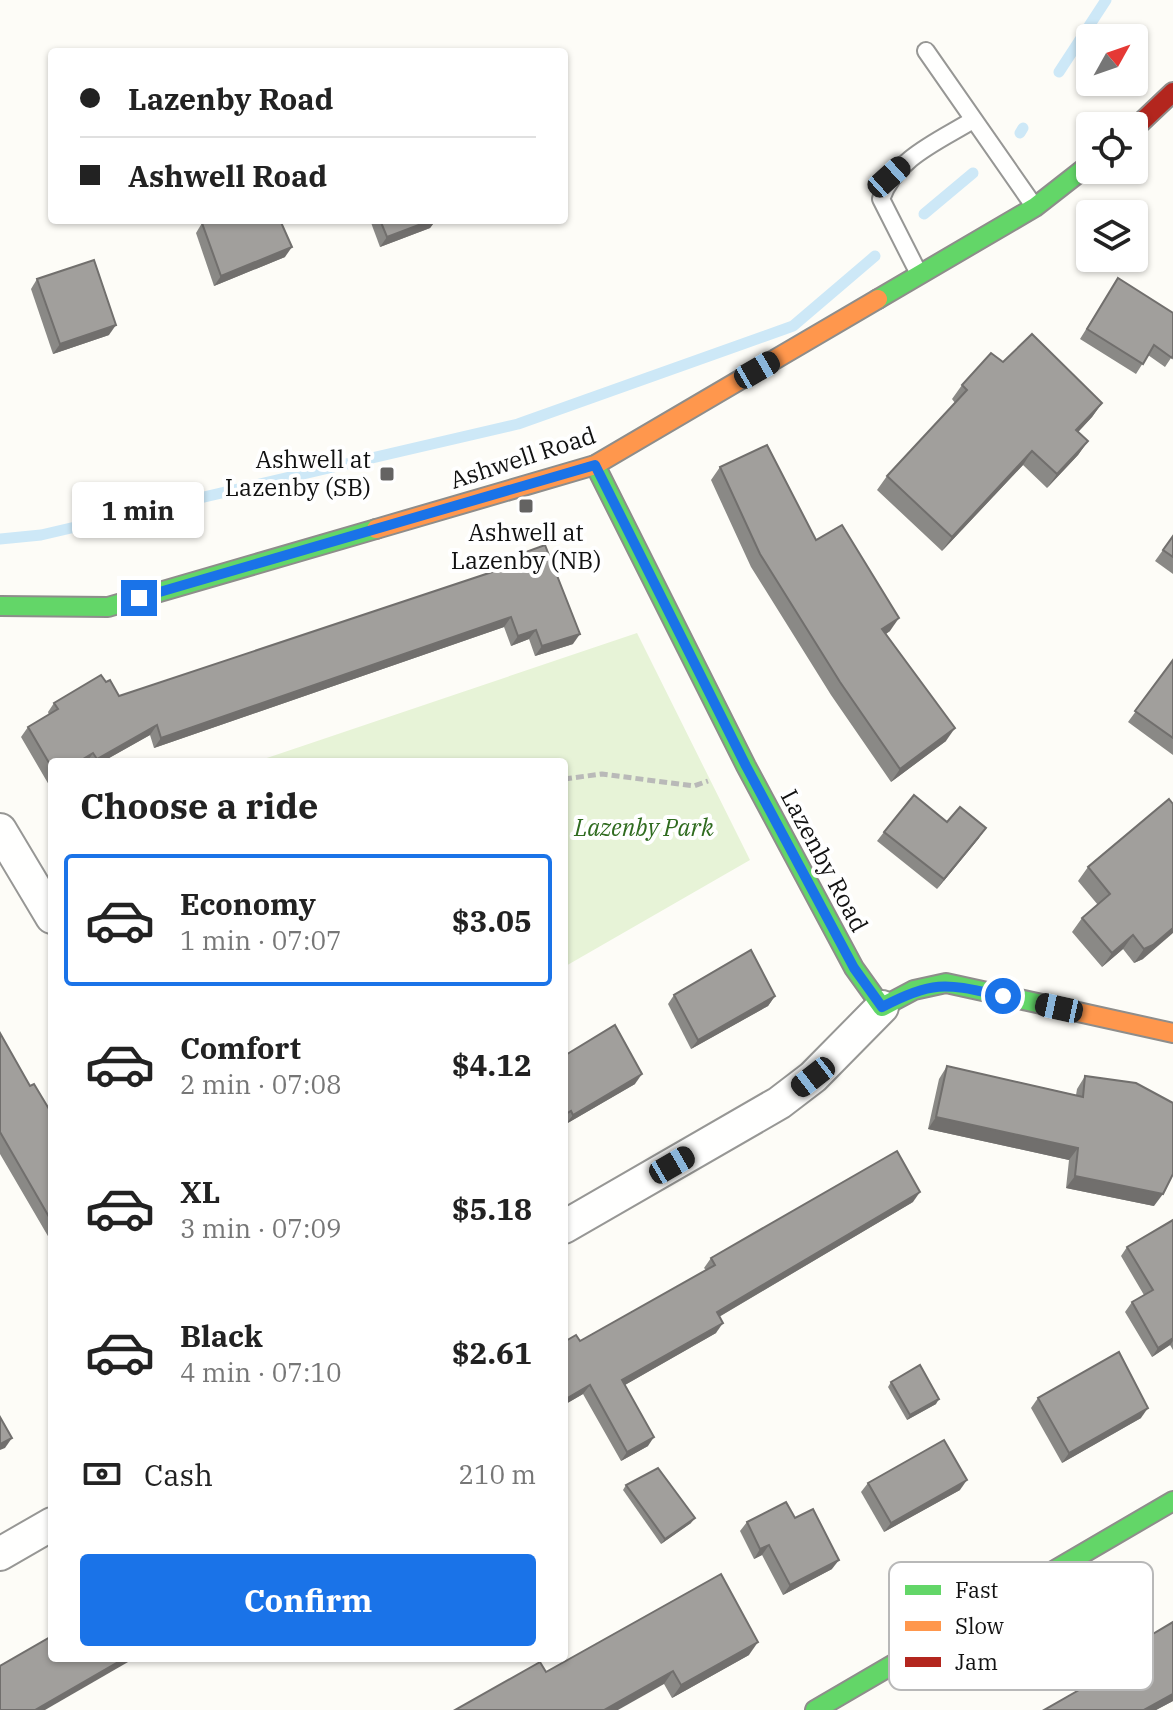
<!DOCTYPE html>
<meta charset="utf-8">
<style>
:root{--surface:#fff;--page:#f6f6f6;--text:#222;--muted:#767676;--line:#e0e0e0;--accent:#1a73e8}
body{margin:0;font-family:"IBM Plex Serif",serif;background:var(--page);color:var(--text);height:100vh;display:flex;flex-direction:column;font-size:30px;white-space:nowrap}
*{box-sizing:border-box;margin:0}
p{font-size:26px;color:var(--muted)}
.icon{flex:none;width:44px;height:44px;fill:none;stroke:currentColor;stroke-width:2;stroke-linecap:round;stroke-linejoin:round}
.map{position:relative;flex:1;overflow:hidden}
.panel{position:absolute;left:48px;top:758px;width:520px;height:904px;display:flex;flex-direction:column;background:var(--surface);border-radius:8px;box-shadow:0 2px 6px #0004}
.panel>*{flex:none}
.hud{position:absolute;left:48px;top:48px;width:520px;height:176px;border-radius:8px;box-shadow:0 2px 6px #0004;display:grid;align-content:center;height:176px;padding:0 32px;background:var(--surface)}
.needle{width:52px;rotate:50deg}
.tools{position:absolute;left:1076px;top:24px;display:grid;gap:16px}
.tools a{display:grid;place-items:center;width:72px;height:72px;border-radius:8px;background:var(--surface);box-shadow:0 2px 6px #0004;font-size:40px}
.end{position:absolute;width:36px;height:36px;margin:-18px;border:10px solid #1a73e8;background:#fff;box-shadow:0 0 0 4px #fff}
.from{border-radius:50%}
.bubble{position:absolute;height:56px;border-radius:8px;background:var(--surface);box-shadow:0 2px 6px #0004;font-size:26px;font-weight:800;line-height:56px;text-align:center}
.car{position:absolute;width:24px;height:48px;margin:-24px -12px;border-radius:10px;box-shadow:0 0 6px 2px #0007;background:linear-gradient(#222 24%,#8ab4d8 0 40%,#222 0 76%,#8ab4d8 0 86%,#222 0)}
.hud b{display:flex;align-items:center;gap:28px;height:76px;font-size:30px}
.hud b+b{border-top:2px solid var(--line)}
.hud i{width:20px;height:20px;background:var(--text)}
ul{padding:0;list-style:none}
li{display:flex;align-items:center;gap:24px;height:132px;margin:0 16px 12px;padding:0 16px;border:4px solid transparent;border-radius:8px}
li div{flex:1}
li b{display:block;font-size:30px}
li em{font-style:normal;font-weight:800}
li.active{border-color:var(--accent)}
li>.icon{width:72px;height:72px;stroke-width:1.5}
h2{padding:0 32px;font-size:36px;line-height:96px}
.pay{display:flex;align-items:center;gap:20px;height:88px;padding:0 32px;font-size:30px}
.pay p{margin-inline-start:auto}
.cta{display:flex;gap:16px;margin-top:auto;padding:16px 32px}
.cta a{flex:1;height:92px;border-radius:8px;background:var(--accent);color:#fff;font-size:32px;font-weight:800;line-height:92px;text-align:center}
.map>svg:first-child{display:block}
.green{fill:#e7f3d7}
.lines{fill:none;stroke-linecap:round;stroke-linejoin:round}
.stream{stroke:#cde8f7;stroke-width:11}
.lane-casing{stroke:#979795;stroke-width:20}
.street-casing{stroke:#979795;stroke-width:36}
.fast-casing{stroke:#8e8d8b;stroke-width:22}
.slow-casing{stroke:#8e8d8b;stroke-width:22}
.jam-casing{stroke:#8e8d8b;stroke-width:22}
.path{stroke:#b9b9b8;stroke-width:5;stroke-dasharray:8 4;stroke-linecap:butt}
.lane{stroke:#fffffe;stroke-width:16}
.street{stroke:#fffffe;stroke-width:32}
.fast{stroke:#63d668;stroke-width:18}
.slow{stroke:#ff974d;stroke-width:18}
.jam{stroke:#b3261e;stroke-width:18}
.wall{fill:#8a8986}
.shaded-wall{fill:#716f6d}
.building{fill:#a19f9c;stroke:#716f6d;stroke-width:2}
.route{stroke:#1a73e8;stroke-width:10}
.poi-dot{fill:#646362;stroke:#fff;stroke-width:3}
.labels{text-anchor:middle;stroke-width:8;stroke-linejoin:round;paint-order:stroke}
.street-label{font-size:24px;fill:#111;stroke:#fff}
.poi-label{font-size:24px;fill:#111;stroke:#fff;text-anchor:end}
.park-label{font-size:24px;font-style:italic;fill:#2f6b1f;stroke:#fff}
.key{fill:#fff;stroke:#b8b8b8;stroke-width:2}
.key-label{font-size:22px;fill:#111}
</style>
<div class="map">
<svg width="1173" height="1710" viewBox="0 0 1173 1710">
<rect width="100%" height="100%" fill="#fdfcf7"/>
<!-- green -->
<polygon class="green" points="637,633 750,860 564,967 564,762 255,762"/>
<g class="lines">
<!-- stream -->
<g class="stream">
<polyline points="1059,72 1106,0"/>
<polyline points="1020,133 1023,128"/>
<polyline points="924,214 973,173"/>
<polyline points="0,539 41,535 518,424 793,326 875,256"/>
</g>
<!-- lane casing -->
<g class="lane-casing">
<g id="lane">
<polyline points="926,51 1034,206"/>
<path d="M919,274L881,199C896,158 937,142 973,120"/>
</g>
</g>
<!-- street casing -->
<g class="street-casing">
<g id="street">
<polyline points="0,830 52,917"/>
<polyline points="564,1227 779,1103 813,1077 882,1007"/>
<polyline points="0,1554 52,1524"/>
</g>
</g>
<!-- fast casing -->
<g class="fast-casing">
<g id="fast">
<polyline points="878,299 1035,207 1090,164"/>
<polyline points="595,465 746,766 854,968 882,1007 914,990 946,983 1069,1010"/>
<polyline points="0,606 108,607 376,529"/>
<polyline points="815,1710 1173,1501"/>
</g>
</g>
<!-- slow casing -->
<g class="slow-casing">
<g id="slow">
<polyline points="376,529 595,465 878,299"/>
<polyline points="1069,1010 1173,1033"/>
</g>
</g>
<!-- jam casing -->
<g class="jam-casing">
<polyline id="jam" points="1134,129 1173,92"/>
</g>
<!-- path -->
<polyline class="path" points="564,779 602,774 694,786 708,781"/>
<!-- lane -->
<use href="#lane" class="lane"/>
<!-- street -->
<use href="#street" class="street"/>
<!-- fast -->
<use href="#fast" class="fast"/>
<!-- slow -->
<use href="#slow" class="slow"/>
<!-- jam -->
<use href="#jam" class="jam"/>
</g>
<!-- wall -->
<g class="wall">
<polygon points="370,220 436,220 430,228 380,247"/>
<polygon points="202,223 285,257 214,286 196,233"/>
<polygon points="1118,278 1173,355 1165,367 1148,355 1136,374 1080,339"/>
<polygon points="37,279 109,335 53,354 31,289"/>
<polygon points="1003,362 1102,403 1092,417 1078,432 1088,441 1078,455 1047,488 1023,465 942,551 877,490 887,476 955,403 952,399 962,385"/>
<polygon points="720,467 890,631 886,634 946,741 891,782 831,695 751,567 711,480"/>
<polygon points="1173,536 1173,574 1155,561"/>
<polygon points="493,564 573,644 535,656 529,639 511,646 504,627 154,748 150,735 102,762 52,762 52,783 49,785 21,737 28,727 49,715 48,712 54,703 106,682 119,696 486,574"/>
<polygon points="1173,660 1173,755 1128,722"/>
<polygon points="1169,799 1143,959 1134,963 1123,949 1102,967 1072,932 1082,918 1098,905 1078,881 1088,867"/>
<polygon points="947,822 979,838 937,889 877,841 884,832"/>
<polygon points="674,995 775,996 768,1006 691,1049 668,1004"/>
<polygon points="0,1033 30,1086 52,1114 52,1243 0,1154"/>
<polygon points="564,1056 635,1084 566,1124 564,1121"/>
<polygon points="947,1066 1076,1095 1077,1089 1085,1076 1154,1206 1066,1188 1069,1160 928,1129 939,1079"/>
<polygon points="913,1202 719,1317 716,1333 625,1385 648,1446 621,1461 583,1394 564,1405 564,1342 580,1341 706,1270 704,1268 711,1258"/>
<polygon points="1173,1220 1173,1350 1170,1345 1152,1357 1125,1312 1132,1302 1144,1295 1121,1256 1127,1247"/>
<polygon points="891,1382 936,1404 907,1420 888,1387"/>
<polygon points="1038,1398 1141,1418 1062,1463 1031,1408"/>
<polygon points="868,1483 960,1490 884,1532 861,1492"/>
<polygon points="626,1485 691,1523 661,1544 623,1490"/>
<polygon points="795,1518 832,1569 783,1595 762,1555 754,1559 740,1531 747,1522"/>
<polygon points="1173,1622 1173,1701 1156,1710 1044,1710 1075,1692 1083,1681 1102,1670 1100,1666 1108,1655 1146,1638"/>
<polygon points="749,1655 672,1698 664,1684 546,1672"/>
</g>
<!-- shaded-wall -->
<g class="shaded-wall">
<polygon points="432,220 436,220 430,228 380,247 387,237"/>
<polygon points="292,247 285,257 214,286 221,276"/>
<polygon points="116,325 109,335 53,354 60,344"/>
<polygon points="1102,403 1092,417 1067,444 1076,430"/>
<polygon points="1088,441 1078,455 1047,488 1057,474"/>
<polygon points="1032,451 1023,465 942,551 952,537"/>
<polygon points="511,617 504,627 154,748 161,738"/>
<polygon points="899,618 890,631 873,642 882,629"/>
<polygon points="536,630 529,639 511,646 518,636"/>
<polygon points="580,634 573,644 535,656 542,646"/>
<polygon points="157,725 150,735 102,762 95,762 97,759"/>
<polygon points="955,728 946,741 891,782 900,769"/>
<polygon points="93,753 87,762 78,762"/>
<polygon points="986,828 979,838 937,889 944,879"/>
<polygon points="1173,928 1173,933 1143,959 1134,963 1144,949"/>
<polygon points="1133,935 1123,949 1102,967 1112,953"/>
<polygon points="775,996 768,1006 691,1049 698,1040"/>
<polygon points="642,1074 635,1084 566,1124 573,1115"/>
<polygon points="936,1117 1078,1148 1069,1160 928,1129"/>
<polygon points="1075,1176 1163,1194 1154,1206 1066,1188"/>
<polygon points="920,1192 913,1202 710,1322 717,1312"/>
<polygon points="723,1323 716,1333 616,1390 622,1380"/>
<polygon points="1173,1338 1173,1341 1170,1345 1152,1357 1158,1348"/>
<polygon points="590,1385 583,1394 564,1405 564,1400"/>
<polygon points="939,1399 936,1404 907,1420 910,1415"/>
<polygon points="1148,1408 1141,1418 1062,1463 1069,1453"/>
<polygon points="654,1437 648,1446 621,1461 627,1452"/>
<polygon points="12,1438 5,1448 0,1450 0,1444"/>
<polygon points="967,1480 960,1490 884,1532 891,1523"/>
<polygon points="695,1518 691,1523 661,1544 665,1539"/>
<polygon points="769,1545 762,1555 754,1559 760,1549"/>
<polygon points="839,1560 832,1569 783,1595 790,1585"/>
<polygon points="758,1642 749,1655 672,1698 681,1685"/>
<polygon points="125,1658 135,1658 45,1710 35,1710"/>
<polygon points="673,1671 664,1684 618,1710 604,1710"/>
<polygon points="1173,1694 1173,1701 1156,1710 1144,1710"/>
</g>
<!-- building -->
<g class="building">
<polygon points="210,220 280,220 292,247 221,276 202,223"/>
<polygon points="380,220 432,220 387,237"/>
<polygon points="94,260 116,325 60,344 37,279"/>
<polygon points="1118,278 1173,313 1173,355 1172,358 1154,345 1143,364 1087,329"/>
<polygon points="1032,334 1102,403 1076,430 1088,441 1057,474 1032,451 952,537 887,476 967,390 962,385 991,353 1003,362"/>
<polygon points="767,445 816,540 842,525 899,618 882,629 955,728 900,769 840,682 760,554 720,467"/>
<polygon points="1173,536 1173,557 1163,550"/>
<polygon points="545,545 580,634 542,646 536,630 518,636 511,617 161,738 157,725 97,759 93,753 78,762 52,762 52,768 28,727 58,709 54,703 101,675 106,682 110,680 119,696 495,571 493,564"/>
<polygon points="1173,660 1173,738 1135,711"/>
<polygon points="914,795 947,822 960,807 986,828 944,879 884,832"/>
<polygon points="1169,799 1173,804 1173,928 1153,945 1144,949 1133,935 1112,953 1082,918 1110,894 1088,867"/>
<polygon points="751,950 775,996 698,1040 674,995"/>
<polygon points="615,1025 642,1074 573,1115 571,1111 564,1115 564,1056"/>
<polygon points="0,1033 30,1086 34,1084 52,1114 52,1222 0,1132"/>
<polygon points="947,1066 1083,1097 1085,1076 1136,1083 1173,1103 1173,1174 1163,1194 1075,1176 1078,1148 936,1117"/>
<polygon points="897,1151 920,1192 717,1312 723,1323 622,1380 654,1437 627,1452 590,1385 564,1400 564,1342 576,1335 580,1341 715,1265 711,1258"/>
<polygon points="1173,1220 1173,1338 1158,1348 1132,1302 1153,1290 1127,1247"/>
<polygon points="1119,1352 1148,1408 1069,1453 1038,1398"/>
<polygon points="920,1365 939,1399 910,1415 891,1382"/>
<polygon points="0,1417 12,1438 0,1444"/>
<polygon points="944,1440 967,1480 891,1523 868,1483"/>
<polygon points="658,1468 695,1518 665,1539 626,1485"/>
<polygon points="786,1502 795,1518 813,1509 839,1560 790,1585 769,1545 760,1549 747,1522"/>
<polygon points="721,1574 758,1642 681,1685 673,1671 604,1710 455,1710 540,1662 546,1672"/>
<polygon points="1173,1622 1173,1694 1144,1710 1044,1710 1086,1686 1083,1681 1113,1664 1108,1655 1144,1635 1146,1638"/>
<polygon points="52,1636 52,1658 125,1658 35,1710 0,1710 0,1666"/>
</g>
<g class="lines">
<!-- route -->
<path class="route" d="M139,598L595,465L746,766L854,968L882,1007C935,979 947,984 1003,996"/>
</g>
<!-- markers -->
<g class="poi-dot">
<rect x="379" y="466" width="16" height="16" rx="4"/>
<rect x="518" y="498" width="16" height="16" rx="4"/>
</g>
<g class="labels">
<!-- street labels -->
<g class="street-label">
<text transform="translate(523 458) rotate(-18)" y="8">Ashwell Road</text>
<text transform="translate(824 861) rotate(62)" y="8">Lazenby Road</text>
</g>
<!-- poi labels -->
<g class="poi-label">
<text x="371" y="468">Ashwell at<tspan x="371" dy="28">Lazenby (SB)</tspan></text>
<text x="526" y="541" text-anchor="middle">Ashwell at<tspan x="526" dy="28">Lazenby (NB)</tspan></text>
</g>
<!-- park labels -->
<g class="park-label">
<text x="644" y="836">Lazenby Park</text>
</g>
</g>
<!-- legend -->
<rect x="889" y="1562" width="264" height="128" rx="12" class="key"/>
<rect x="905" y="1585" width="36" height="10" fill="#63d668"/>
<rect x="905" y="1621" width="36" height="10" fill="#ff974d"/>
<rect x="905" y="1657" width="36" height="10" fill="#b3261e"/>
<g class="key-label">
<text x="955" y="1598">Fast</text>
<text x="955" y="1634">Slow</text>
<text x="955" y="1670">Jam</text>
</g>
</svg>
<div class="tools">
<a><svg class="needle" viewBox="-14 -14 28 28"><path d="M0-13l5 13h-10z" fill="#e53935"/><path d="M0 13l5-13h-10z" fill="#767676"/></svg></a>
<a><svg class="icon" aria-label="locate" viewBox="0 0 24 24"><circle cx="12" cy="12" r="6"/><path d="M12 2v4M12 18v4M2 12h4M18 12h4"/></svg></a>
<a><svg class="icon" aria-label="layers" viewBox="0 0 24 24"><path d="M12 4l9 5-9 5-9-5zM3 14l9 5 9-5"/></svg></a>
</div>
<i class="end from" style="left:1003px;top:996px"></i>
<i class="end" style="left:139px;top:598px"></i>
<div class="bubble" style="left:72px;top:482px;width:132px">1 min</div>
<i class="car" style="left:889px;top:177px;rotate:48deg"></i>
<i class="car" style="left:757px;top:370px;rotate:60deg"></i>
<i class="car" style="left:1059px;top:1008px;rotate:282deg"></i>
<i class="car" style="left:813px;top:1077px;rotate:232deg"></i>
<i class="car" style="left:672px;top:1165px;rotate:60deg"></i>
<div class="hud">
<b><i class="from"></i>Lazenby Road</b>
<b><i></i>Ashwell Road</b>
</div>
<section class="panel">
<h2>Choose a ride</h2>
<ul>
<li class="active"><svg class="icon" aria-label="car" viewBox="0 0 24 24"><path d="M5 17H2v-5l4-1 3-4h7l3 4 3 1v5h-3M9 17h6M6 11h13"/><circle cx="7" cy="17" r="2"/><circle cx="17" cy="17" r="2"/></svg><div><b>Economy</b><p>1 min · 07:07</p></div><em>$3.05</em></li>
<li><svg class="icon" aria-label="car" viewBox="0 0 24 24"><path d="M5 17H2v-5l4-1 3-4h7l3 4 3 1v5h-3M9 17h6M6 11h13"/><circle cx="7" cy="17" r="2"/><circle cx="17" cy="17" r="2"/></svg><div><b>Comfort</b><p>2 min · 07:08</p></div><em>$4.12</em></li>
<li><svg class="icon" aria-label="car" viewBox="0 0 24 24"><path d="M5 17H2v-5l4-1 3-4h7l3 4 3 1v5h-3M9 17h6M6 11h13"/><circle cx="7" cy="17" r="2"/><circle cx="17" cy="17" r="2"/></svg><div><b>XL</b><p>3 min · 07:09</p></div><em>$5.18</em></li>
<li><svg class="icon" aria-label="car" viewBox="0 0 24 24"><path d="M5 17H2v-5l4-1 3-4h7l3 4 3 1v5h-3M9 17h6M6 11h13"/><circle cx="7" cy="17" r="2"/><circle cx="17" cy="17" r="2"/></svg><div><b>Black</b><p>4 min · 07:10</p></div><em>$2.61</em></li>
</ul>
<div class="pay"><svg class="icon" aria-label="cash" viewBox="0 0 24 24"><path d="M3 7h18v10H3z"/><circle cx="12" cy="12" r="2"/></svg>Cash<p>210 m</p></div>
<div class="cta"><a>Confirm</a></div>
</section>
</div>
